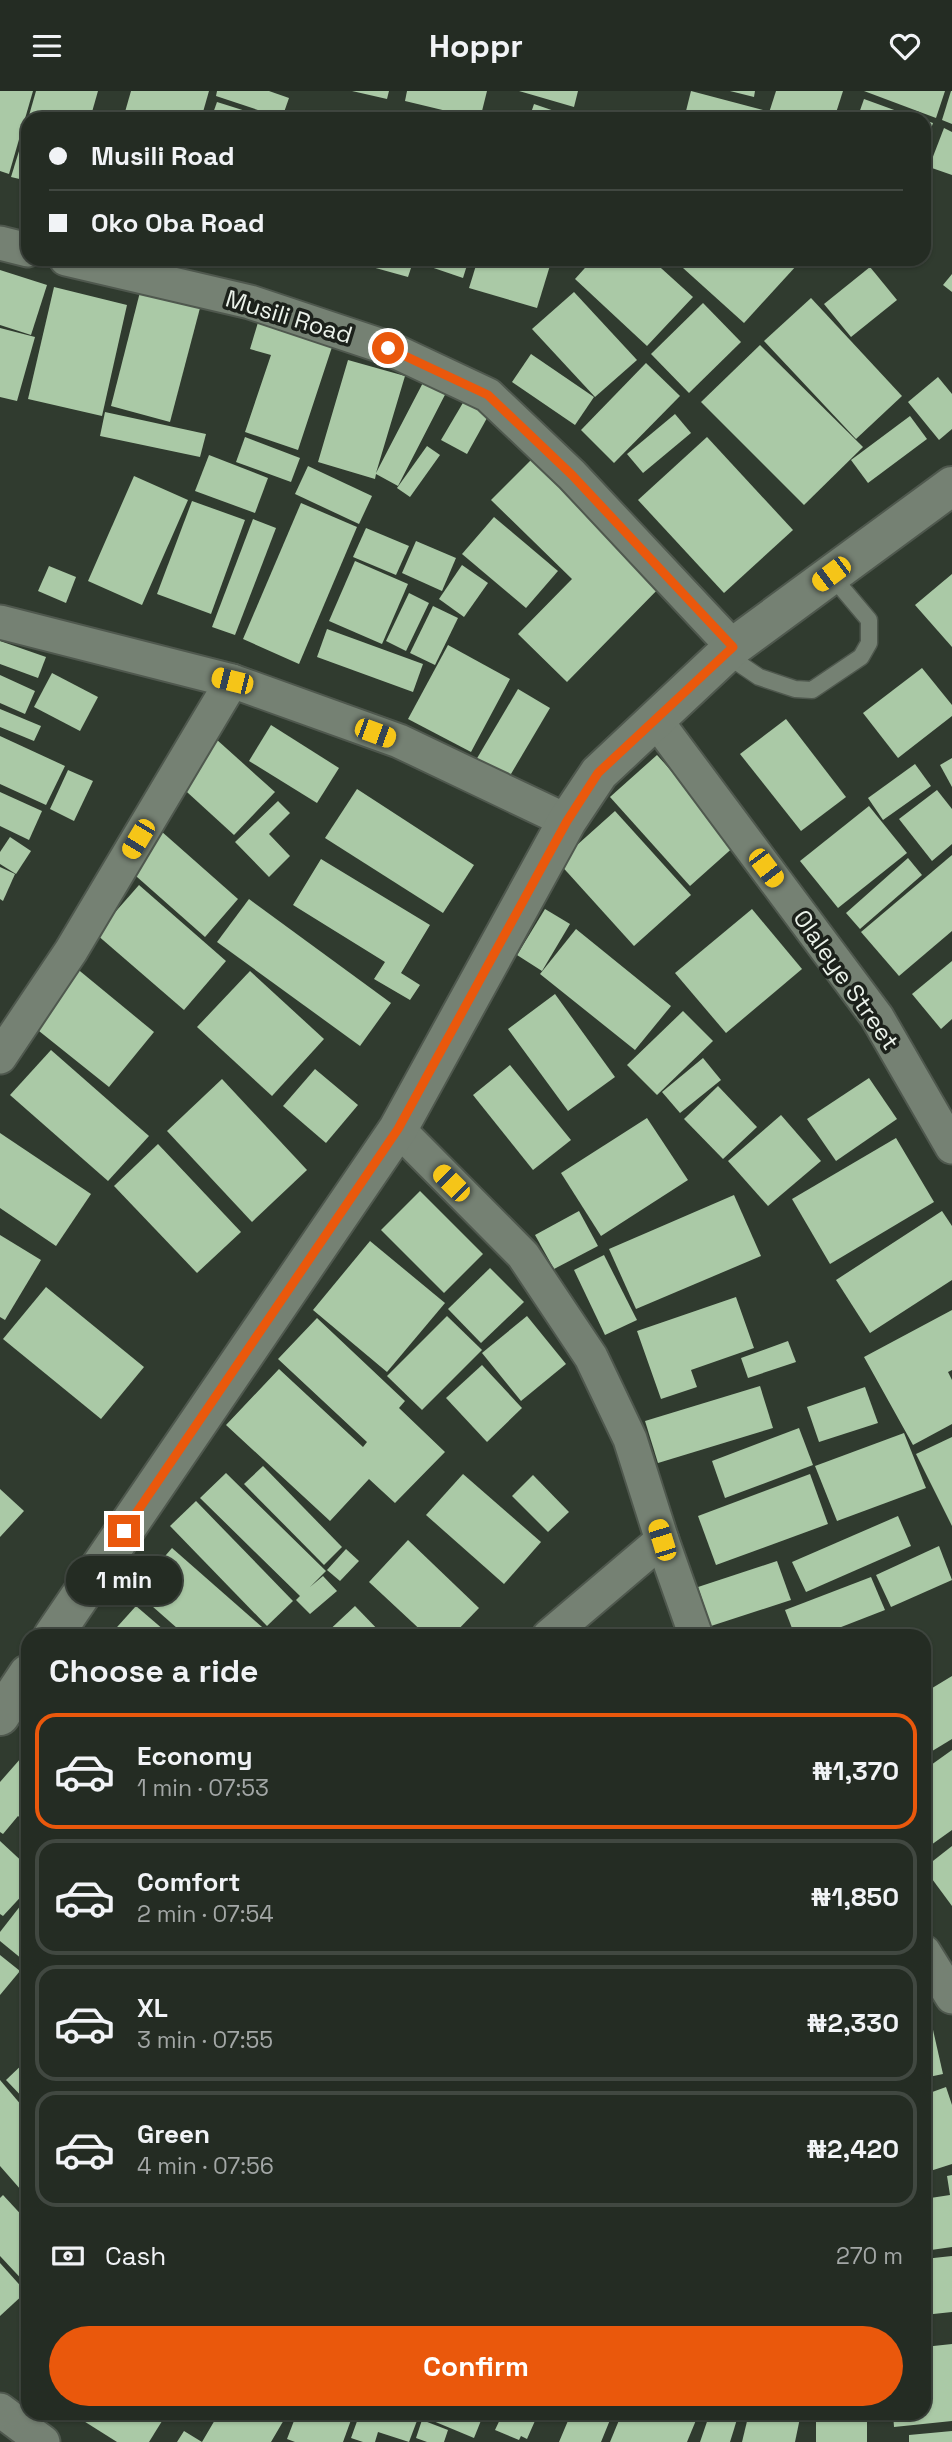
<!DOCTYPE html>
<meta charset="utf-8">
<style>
:root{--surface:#242c23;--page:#2c342b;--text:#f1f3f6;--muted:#a3a7a6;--line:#414841;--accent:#ea580c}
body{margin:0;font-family:"Space Grotesk",sans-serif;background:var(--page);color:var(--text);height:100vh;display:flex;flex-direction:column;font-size:26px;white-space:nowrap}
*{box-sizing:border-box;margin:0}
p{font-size:23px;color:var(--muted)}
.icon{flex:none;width:38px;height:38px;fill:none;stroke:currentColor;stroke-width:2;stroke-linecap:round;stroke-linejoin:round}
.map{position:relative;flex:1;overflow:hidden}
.side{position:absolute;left:21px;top:1538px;width:910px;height:791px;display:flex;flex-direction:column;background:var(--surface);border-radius:21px;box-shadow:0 2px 5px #0004,0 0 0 2px var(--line)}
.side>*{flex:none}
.banner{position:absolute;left:21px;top:21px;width:910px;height:154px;border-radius:21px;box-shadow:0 2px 5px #0004,0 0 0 2px var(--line);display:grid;align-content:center;height:154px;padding:0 28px;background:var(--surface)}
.end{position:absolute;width:32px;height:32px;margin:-16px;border:9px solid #ea580c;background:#fff;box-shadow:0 0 0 4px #fff}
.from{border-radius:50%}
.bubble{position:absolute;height:49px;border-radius:24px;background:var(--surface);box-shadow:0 2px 5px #0004,0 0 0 2px var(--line);font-size:23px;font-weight:700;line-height:49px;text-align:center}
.car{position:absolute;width:21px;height:42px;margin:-21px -10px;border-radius:9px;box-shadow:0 0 5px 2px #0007;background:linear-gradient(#f5c518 24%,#345 0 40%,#f5c518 0 76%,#345 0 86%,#f5c518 0)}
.banner b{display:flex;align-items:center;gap:24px;height:66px;font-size:26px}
.banner b+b{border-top:2px solid var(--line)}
.banner i{width:18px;height:18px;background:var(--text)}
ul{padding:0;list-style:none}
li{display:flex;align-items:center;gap:21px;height:116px;margin:0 14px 10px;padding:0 14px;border:4px solid var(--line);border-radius:21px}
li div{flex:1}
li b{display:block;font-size:26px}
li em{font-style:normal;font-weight:700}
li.active{border-color:var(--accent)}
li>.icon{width:63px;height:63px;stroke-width:1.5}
h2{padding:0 28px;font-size:32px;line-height:84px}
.pay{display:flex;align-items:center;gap:18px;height:77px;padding:0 28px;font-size:26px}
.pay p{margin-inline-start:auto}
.cta{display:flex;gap:14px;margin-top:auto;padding:14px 28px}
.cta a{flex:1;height:80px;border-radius:42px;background:var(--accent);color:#fff;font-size:28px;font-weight:700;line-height:80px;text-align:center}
header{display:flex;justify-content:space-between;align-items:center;height:91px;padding:0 28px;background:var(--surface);font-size:32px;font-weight:700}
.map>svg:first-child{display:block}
.building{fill:#aac9a6}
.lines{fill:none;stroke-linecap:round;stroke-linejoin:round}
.lane-casing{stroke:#4f584e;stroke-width:19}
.street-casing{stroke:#4f584e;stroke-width:37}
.secondary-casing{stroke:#4f584e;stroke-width:42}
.lane{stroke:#758173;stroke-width:16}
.street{stroke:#758173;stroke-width:33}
.secondary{stroke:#758173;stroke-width:38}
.route{stroke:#ea580c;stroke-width:9}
.labels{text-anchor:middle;stroke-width:7;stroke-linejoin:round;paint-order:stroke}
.street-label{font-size:24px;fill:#ebf2ea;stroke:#1c211b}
</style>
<header><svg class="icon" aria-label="menu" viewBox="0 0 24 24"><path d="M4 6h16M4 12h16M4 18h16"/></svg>Hoppr<svg class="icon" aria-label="heart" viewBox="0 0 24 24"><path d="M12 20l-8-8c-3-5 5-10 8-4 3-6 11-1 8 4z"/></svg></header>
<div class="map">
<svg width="952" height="2351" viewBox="0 0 952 2351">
<rect width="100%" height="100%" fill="#303b2f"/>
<!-- building -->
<g class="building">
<polygon points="0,0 33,0 9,83 0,80"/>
<polygon points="36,0 98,0 90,28 28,28"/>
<polygon points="131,0 209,0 201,28 123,28"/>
<polygon points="217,0 269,0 289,7 282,27 216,5"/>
<polygon points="352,0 389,0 387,8"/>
<polygon points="407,0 487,0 480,28 405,10"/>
<polygon points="519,0 578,0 574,16"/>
<polygon points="691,0 763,19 760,28 684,28"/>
<polygon points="730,0 755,0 754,6"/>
<polygon points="776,0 843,0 834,28 767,28"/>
<polygon points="864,0 945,0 936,27"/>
<polygon points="951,0 952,0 952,33 942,29"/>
<polygon points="864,8 919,28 857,28"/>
<polygon points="217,11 268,27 268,28 211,28"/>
<polygon points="534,13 569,25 568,28 529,28"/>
<polygon points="296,20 326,27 326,28 294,28"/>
<polygon points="924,29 933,32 924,58"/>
<polygon points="28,31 28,90 11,86"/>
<polygon points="944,37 952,41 952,84 929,76"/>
<polygon points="355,168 414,168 408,186 354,171"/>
<polygon points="424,168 469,168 463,187 422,173"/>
<polygon points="478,168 552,168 537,217 469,197"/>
<polygon points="593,168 651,168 693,206 647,255 575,188"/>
<polygon points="673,168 791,168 797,174 744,232"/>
<polygon points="870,176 897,209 851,246 824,213"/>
<polygon points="0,179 47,194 31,244 0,234"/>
<polygon points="952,183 952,201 943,194"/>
<polygon points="54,196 127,214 102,325 28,308"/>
<polygon points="140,201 200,217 170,331 111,315"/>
<polygon points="574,201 637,269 595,306 532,238"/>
<polygon points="811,207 902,305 856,348 764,250"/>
<polygon points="703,212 741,251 689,302 651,263"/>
<polygon points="259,228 333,253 298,359 245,341 271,264 250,258"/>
<polygon points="0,237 35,246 17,310 0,306"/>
<polygon points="760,254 863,356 804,414 701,311"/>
<polygon points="531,263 594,306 575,334 512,291"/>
<polygon points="348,269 405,285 376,382 427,284 449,296 398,395 376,383 375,388 318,371"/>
<polygon points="646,272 680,305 614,372 581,339"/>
<polygon points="938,286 952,303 952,338 939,349 908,311"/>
<polygon points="467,305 492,318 467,363 441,349"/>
<polygon points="105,321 206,343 200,366 100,345"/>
<polygon points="675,323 691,342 643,382 627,363"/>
<polygon points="910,325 927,348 868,392 851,369"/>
<polygon points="245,346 300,367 291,391 236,371"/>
<polygon points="707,346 793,439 724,502 638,409"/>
<polygon points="427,355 440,364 410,406 397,397"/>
<polygon points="209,364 268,387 255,422 195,400"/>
<polygon points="535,365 665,491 567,591 518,543 572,488 491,409"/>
<polygon points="308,375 372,405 359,433 295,403"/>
<polygon points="134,385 188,409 142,514 88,490"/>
<polygon points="192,410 245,429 211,523 157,503"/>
<polygon points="301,412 357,436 299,573 243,548"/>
<polygon points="494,426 558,480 526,517 462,463"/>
<polygon points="253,428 276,437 235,544 212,536"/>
<polygon points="366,437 409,455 396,484 353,466"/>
<polygon points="416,450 456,467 442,500 402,482"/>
<polygon points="355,470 408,493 382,553 329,530"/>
<polygon points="462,474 488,492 464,526 439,508"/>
<polygon points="49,475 76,486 66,512 38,500"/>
<polygon points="952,483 952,556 915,514"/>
<polygon points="409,502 429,512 406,560 386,550"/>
<polygon points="433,515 458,527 435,574 410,562"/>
<polygon points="327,538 423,573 413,601 317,566"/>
<polygon points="0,550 46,566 38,587 0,573"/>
<polygon points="448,554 510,588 471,661 408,628"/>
<polygon points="922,577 952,614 952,625 898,667 863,622"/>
<polygon points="52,582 98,606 80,640 34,616"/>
<polygon points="0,584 35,600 25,623 0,612"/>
<polygon points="518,598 550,617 508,688 476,669"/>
<polygon points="0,618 41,635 34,650 0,636"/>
<polygon points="786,628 846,706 801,740 740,663"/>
<polygon points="271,634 339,677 317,712 249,670"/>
<polygon points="0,645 65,675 46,714 0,693"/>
<polygon points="216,648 275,701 234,744 176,691"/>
<polygon points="657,664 737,753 690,795 610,706"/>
<polygon points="952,667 952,696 940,674"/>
<polygon points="915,673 931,695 883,729 868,707"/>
<polygon points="68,679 93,690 74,730 50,718"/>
<polygon points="357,698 474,774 443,822 325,747"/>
<polygon points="937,699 952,718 952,753 932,770 899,728"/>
<polygon points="0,701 42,720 29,749 0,735"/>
<polygon points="278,710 290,722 269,743 290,765 269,786 235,751"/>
<polygon points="869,715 907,762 838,817 800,770"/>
<polygon points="615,720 691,804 634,855 558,771"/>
<polygon points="161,740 238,808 205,846 128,778"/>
<polygon points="10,746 31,760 16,783 0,773 0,761"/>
<polygon points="952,764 952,840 899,885 861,841"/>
<polygon points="908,767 922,784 860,838 846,822"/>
<polygon points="321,768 430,834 401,882 420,894 410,909 374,888 385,871 293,814"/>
<polygon points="0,776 15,783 3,810 0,808"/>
<polygon points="139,794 226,870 184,919 96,843"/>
<polygon points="249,808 391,912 360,955 217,851"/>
<polygon points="545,818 570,833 542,880 517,864"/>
<polygon points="752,818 802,878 726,942 675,882"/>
<polygon points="576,838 671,915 635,959 540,883"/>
<polygon points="952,870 952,928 941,938 912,903"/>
<polygon points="75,876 154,941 109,996 29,932"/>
<polygon points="250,880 324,948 272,1005 197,936"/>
<polygon points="555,903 615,986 568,1020 508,938"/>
<polygon points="683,920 713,950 657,1004 627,974"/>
<polygon points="51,959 149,1045 108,1090 10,1004"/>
<polygon points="703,967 721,989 680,1022 662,1001"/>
<polygon points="510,974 571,1049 533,1079 473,1004"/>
<polygon points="315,978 358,1014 326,1052 283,1015"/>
<polygon points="869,987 897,1028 836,1070 807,1028"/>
<polygon points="222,988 307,1079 252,1131 167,1040"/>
<polygon points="718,995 757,1036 723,1068 684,1028"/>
<polygon points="781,1024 821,1070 768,1115 728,1070"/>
<polygon points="647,1027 688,1089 601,1145 561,1082"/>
<polygon points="0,1042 91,1103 56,1155 0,1117"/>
<polygon points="896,1047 934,1111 830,1173 792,1108"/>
<polygon points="158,1053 241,1141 197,1182 114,1095"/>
<polygon points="420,1100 483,1163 444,1202 381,1139"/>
<polygon points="734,1104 761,1165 636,1218 609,1158"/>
<polygon points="579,1120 598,1155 554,1178 535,1144"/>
<polygon points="942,1120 952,1135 952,1189 870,1242 836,1189"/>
<polygon points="0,1144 41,1169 5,1229 0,1226"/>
<polygon points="370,1150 445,1212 387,1281 313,1219"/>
<polygon points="604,1164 637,1229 605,1244 574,1179"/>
<polygon points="490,1177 524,1211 481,1252 448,1218"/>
<polygon points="46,1196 144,1276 101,1328 3,1248"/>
<polygon points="736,1206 754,1257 691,1279 697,1296 661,1308 637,1240"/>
<polygon points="952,1219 952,1279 948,1281 952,1289 952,1333 913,1354 864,1266"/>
<polygon points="447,1225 482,1259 422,1319 387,1285"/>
<polygon points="527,1225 566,1273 521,1310 482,1262"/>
<polygon points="317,1227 405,1310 399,1317 445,1361 395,1412 369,1388 330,1430 226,1334 279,1278 363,1356 367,1351 278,1268"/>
<polygon points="788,1250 796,1271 748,1287 741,1267"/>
<polygon points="482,1274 522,1317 487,1351 446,1307"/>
<polygon points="760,1295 773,1337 658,1372 645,1330"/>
<polygon points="865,1296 878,1332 819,1351 807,1316"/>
<polygon points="799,1337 813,1374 725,1407 712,1370"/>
<polygon points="904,1342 926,1397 837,1430 815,1375"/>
<polygon points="952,1346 952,1435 916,1363"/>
<polygon points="263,1375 342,1456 324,1474 244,1393"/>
<polygon points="226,1382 326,1480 310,1496 323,1485 337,1500 310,1523 296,1509 300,1505 200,1407"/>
<polygon points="463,1383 541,1451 504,1493 426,1424"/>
<polygon points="810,1383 828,1433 716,1474 698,1425"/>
<polygon points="533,1384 569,1421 548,1441 512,1405"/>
<polygon points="0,1398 24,1420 0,1446"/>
<polygon points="196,1410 293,1510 267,1535 170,1435"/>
<polygon points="898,1425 911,1455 806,1501 792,1471"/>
<polygon points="408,1449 479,1517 452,1545 427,1545 369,1491"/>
<polygon points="939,1455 952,1489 891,1516 876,1484"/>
<polygon points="172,1457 262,1536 255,1545 186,1545 135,1500"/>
<polygon points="346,1458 359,1470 340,1490 327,1479"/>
<polygon points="777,1470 791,1509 711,1535 698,1496"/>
<polygon points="871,1486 885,1519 818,1545 795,1545 785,1519"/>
<polygon points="136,1515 171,1545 109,1545"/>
<polygon points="355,1515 384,1545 323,1545"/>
<polygon points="952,1585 952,1648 924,1665 924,1602"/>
<polygon points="28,1659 28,1733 18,1725 3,1743 0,1741 0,1691"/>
<polygon points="952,1659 952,1739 924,1759 924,1679"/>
<polygon points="0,1750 28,1776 28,1798 3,1825 0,1823"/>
<polygon points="952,1755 952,1815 924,1777"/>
<polygon points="28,1805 28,1873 0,1850 0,1841"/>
<polygon points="0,1864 20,1880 0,1904"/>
<polygon points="931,1930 943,1983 924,1987 924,1931"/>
<polygon points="28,1968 28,2012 6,1989"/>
<polygon points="0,1989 28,2022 28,2107 0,2075"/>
<polygon points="946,1996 952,2014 952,2073 924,2082 924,2004"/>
<polygon points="952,2084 952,2156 924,2160 924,2108 950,2104 947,2085"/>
<polygon points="3,2104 28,2131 28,2195 0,2165 0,2107"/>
<polygon points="952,2165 952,2221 924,2224 924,2168"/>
<polygon points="0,2172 26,2201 0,2225"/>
<polygon points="952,2253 952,2330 894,2336 893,2322 924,2322 924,2256"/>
<polygon points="71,2322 167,2322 149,2351 117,2351"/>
<polygon points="219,2322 288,2322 271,2351 177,2351 184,2340 202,2351"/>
<polygon points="297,2322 331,2322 351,2329 343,2351 295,2351 287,2348"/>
<polygon points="360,2322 375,2322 384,2325 385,2322 404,2322 418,2327 409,2351 378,2341 375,2351 363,2351 351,2347"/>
<polygon points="428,2322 484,2322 474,2347 426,2327"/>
<polygon points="503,2322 538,2323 527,2348 521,2345 519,2349 495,2339"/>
<polygon points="584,2322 595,2322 610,2329 601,2351 559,2351 570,2325 580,2330"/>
<polygon points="622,2322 699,2322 687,2351 610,2351"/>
<polygon points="710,2322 739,2322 730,2351 700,2351"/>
<polygon points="749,2322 801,2322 795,2351 742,2351"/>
<polygon points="842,2322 867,2322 867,2351 816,2351 816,2326 842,2327"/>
<polygon points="422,2329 448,2339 444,2351 427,2351 416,2347"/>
<polygon points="952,2340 952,2351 909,2351 909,2344"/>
</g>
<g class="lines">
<!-- lane casing -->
<g class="lane-casing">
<polyline id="lane" points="725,563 759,586 795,598 812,599 861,566 869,552 869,529 831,484"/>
</g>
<!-- street casing -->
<g class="street-casing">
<g id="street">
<polyline points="0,152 28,159"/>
<polyline points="66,168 250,211 388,257 488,304 572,384 733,556"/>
<polyline points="0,531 232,590 399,650 567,730"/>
<polyline points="655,628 877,926 952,1056"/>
<polyline points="0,966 71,860 232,590"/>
<polyline points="398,1038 523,1164 591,1266 630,1348 662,1449 696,1545"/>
<polyline points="549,1545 662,1449"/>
<polyline points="924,1861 952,1906"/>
<polyline points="0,2319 43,2351"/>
</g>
</g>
<!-- secondary casing -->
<g class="secondary-casing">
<g id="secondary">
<polyline points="53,1545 398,1038 567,730 599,682 733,556 952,395"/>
<polyline points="0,1625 28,1583"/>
</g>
</g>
<!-- lane -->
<use href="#lane" class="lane"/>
<!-- street -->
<use href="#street" class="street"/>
<!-- secondary -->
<use href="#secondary" class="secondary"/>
</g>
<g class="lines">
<!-- route -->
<polyline class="route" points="124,1440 398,1038 567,730 598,682 733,556 572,384 488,304 388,257"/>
</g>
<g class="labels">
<!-- street labels -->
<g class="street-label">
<text transform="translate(289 226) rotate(17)" y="8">Musili Road</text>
<text transform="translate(846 889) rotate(55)" y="8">Olaleye Street</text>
</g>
</g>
</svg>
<i class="end from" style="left:388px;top:257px"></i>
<i class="end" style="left:124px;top:1440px"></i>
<div class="bubble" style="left:66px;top:1465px;width:116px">1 min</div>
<i class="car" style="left:831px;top:483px;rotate:233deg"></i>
<i class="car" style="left:232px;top:590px;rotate:284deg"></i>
<i class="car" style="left:375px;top:642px;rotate:110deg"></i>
<i class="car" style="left:138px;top:748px;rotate:211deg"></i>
<i class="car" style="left:766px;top:777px;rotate:143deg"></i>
<i class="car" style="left:451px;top:1092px;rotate:315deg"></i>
<i class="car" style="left:662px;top:1449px;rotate:343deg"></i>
<div class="banner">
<b><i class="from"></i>Musili Road</b>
<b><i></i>Oko Oba Road</b>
</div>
<section class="side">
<h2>Choose a ride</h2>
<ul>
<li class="active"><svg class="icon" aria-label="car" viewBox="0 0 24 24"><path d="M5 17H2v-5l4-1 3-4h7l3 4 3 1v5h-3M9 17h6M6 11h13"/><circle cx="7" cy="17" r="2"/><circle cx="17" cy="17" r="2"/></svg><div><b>Economy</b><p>1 min · 07:53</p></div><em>₦1,370</em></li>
<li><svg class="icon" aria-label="car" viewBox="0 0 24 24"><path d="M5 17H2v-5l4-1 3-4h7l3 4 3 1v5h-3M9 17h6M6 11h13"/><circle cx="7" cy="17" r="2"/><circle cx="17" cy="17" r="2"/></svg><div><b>Comfort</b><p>2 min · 07:54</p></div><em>₦1,850</em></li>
<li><svg class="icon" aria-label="car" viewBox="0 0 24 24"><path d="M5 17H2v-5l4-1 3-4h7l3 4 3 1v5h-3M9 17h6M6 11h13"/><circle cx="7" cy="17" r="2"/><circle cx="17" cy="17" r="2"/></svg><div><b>XL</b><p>3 min · 07:55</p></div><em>₦2,330</em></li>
<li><svg class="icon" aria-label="car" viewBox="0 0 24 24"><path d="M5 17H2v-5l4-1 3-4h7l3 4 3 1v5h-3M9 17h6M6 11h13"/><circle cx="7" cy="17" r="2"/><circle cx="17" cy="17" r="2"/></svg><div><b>Green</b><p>4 min · 07:56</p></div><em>₦2,420</em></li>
</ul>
<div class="pay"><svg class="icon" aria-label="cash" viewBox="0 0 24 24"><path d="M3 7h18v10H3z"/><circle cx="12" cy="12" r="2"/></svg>Cash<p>270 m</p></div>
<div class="cta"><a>Confirm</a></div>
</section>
</div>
